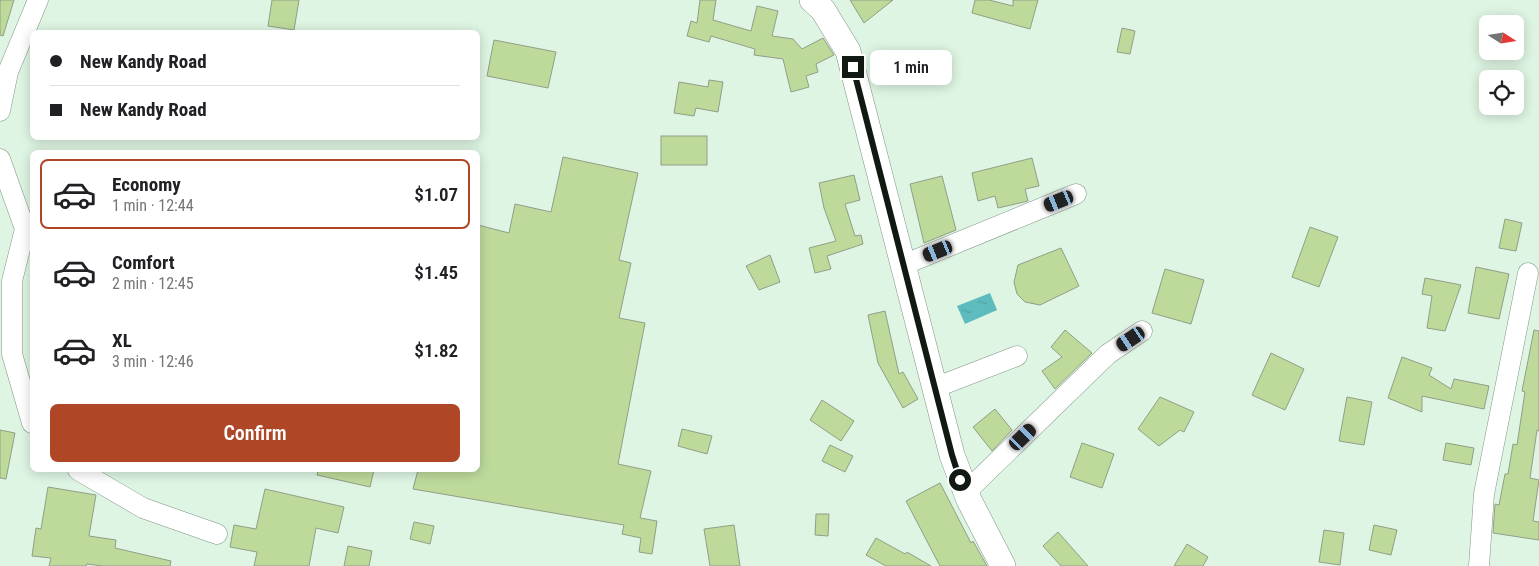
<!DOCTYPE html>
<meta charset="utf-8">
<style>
:root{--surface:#fff;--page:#f6f6f6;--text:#202124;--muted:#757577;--line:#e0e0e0;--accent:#af4727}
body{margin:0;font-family:"Roboto Condensed",sans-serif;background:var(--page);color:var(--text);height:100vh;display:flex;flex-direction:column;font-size:19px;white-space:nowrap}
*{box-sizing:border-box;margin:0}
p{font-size:16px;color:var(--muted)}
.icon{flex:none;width:28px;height:28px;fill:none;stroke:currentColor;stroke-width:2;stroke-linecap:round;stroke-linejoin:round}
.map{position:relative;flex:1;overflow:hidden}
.panel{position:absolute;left:30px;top:150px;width:450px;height:322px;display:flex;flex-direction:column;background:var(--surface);border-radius:8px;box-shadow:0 2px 12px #0003}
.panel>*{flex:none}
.top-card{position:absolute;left:30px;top:30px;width:450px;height:110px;border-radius:8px;box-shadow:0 2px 12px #0003;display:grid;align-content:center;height:110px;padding:0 20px;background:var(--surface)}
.needle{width:32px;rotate:102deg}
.controls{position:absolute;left:1479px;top:15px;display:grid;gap:10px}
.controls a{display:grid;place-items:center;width:45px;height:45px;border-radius:8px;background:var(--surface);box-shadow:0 2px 12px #0003;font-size:25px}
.end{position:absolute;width:22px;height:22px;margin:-11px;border:6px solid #111913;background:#fff;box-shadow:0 0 0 2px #fff}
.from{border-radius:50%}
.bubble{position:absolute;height:35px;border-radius:8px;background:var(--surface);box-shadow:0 2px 12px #0003;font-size:16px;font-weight:600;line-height:35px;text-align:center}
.car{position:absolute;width:15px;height:30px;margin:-15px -8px;border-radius:6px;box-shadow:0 0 4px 1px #0007;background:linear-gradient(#222 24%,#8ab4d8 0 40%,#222 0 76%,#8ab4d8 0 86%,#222 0)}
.top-card b{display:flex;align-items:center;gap:18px;height:48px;font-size:19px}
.top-card b+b{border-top:1px solid var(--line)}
.top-card i{width:12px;height:12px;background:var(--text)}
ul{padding:9px 0 0;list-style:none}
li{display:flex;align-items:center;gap:15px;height:70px;margin:0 10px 8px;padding:0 10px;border:2px solid transparent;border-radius:8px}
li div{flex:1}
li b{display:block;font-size:19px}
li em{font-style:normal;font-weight:600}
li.current{border-color:var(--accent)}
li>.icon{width:45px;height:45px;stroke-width:1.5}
.primary-button{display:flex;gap:10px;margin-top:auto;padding:10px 20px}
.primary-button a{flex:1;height:58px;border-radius:8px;background:var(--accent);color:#fff;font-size:20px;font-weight:600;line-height:58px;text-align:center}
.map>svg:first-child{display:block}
.water{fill:url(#water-ripples)}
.building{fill:#bdda9b;stroke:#939d87}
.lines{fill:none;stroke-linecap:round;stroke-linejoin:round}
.minor-casing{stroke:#809484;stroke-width:21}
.major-casing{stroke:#809484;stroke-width:26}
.minor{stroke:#fff;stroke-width:20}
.major{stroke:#fff;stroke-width:25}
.route{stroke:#111913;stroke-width:6}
</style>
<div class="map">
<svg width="1539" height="566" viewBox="0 0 1539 566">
<defs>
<pattern id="water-ripples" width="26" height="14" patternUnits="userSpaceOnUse" patternTransform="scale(1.25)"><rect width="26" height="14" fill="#5ebcbe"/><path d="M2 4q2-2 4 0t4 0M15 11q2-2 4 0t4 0" fill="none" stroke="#51a1a2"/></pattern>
</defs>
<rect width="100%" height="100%" fill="#def5e3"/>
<!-- water -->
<polygon class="water" points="990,293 997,310 965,324 957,306"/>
<!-- building -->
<g class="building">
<polygon points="0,0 14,0 3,36 0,35"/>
<polygon points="272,0 299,0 294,30 268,26"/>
<polygon points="700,0 716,0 713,20 751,31 757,6 778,11 772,36 793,39 802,49 823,38 834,55 816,64 818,72 806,76 809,87 791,92 783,59 754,55 755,49 711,36 709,42 687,36 691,21 697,23"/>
<polygon points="850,0 893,0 864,23"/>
<polygon points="975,0 989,0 1013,6 1013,0 1038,0 1030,29 972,13"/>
<polygon points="1122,28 1135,31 1130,54 1117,52"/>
<polygon points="494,40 556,52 548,88 487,76"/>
<polygon points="709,80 723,82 718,112 696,108 694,116 674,113 679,82 708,87"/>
<rect x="661" y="136" width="46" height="29"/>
<polygon points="563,157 638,173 619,260 631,263 619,318 645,323 618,464 651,471 640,518 657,521 652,554 639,552 641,538 622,534 624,525 413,489 418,470 478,470 478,225 509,233 515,204 551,212"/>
<polygon points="1032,158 1039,186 1025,189 1028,201 998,208 995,196 978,201 972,173"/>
<polygon points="854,175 860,200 845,204 855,236 861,235 863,244 827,256 831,269 815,273 809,248 836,241 824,208 819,183"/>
<polygon points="942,176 956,230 924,243 910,184"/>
<polygon points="1505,219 1522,223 1516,251 1499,248"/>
<polygon points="1310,227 1338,237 1319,287 1292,277"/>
<polygon points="1061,248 1079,286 1040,305 1025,302 1017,294 1014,282 1018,265"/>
<polygon points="770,255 780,282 759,290 746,266"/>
<polygon points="1476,267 1509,274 1499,319 1468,313"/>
<polygon points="1165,269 1204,280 1191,324 1152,313"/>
<polygon points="1425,278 1461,285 1445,331 1427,328 1432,296 1422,294"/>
<polygon points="885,311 899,374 903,372 918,399 903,408 878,363 868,315"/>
<polygon points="1065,330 1092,353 1055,389 1042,371 1062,357 1051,347"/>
<polygon points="1534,330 1539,331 1539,431 1537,430 1530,478 1539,480 1533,521 1539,522 1539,540 1493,533 1495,504 1499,505 1505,474 1508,474 1513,444 1517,445 1525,392 1522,391"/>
<polygon points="1271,353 1304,369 1285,410 1252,395"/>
<polygon points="1402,357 1432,368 1429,375 1451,389 1454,379 1489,386 1484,409 1422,396 1422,412 1388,398"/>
<polygon points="1160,397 1194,412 1184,432 1180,430 1159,446 1138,429"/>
<polygon points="1347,397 1372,402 1364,445 1339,441"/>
<polygon points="822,400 854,421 841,441 810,420"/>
<polygon points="995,409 1012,430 992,451 973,427"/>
<polygon points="682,429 712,436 707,454 678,446"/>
<polygon points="0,430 15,433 6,479 0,478"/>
<polygon points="1082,443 1114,454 1102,488 1070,477"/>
<polygon points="1446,443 1474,448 1471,465 1443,460"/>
<polygon points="830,445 853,456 845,472 822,461"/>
<polygon points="318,470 374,470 370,487 317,475"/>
<polygon points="940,483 971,543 973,541 987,566 940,566 906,501"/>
<polygon points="48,487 96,495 89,536 116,540 115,548 171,561 170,566 103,566 87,564 86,566 49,566 51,558 32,556 36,528 41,529"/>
<polygon points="265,489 344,507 338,533 316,528 309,566 254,566 257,552 230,547 234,525 256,529"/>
<polygon points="816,514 829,514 828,536 815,535"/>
<polygon points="414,522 434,526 430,544 410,539"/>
<polygon points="734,525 740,566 710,566 704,529"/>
<polygon points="1374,525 1397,530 1391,555 1369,550"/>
<polygon points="1324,530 1344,533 1340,565 1319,562"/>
<polygon points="1058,532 1088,566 1061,566 1043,546"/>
<polygon points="876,538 905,554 907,552 931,566 886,566 866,555"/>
<polygon points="1187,544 1208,557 1203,566 1174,566"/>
<polygon points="348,546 372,551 369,566 344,566"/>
</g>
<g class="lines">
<!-- minor casing -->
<g class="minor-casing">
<g id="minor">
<polyline points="0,111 8,72 38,0"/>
<polyline points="0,159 25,229 12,281 12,354 32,423"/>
<polyline points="903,265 1076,194"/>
<polyline points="934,388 1017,356"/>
<polyline points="78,470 143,508 217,534"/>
<polyline points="966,492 1108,354 1142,331"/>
<polyline points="1479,566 1484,494 1528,273"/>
</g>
</g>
<!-- major casing -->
<g class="major-casing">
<polyline id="major" points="812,0 823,10 848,51 952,455 969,500 1003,566"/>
</g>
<!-- minor -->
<use href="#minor" class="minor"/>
<!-- major -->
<use href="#major" class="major"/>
</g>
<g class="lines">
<!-- route -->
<polyline class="route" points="853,67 952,455 960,480"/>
</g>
</svg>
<div class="controls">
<a><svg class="needle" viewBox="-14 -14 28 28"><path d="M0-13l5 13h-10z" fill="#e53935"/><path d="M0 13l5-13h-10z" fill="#757577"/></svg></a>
<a><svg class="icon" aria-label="locate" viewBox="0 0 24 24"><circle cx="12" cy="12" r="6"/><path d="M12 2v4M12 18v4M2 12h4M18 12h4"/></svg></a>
</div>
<i class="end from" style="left:960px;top:480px"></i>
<i class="end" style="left:853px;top:67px"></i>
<div class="bubble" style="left:870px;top:50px;width:82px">1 min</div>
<i class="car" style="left:1059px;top:201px;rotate:248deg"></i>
<i class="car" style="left:938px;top:251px;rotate:248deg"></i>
<i class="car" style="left:1131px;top:339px;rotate:236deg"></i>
<i class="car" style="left:1023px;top:437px;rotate:46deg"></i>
<div class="top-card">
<b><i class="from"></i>New Kandy Road</b>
<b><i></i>New Kandy Road</b>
</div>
<section class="panel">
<ul>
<li class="current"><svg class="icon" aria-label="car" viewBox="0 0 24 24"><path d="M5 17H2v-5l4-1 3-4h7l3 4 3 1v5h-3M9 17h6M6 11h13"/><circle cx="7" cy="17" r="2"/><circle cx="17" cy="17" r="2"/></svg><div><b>Economy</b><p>1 min · 12:44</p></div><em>$1.07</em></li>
<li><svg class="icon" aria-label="car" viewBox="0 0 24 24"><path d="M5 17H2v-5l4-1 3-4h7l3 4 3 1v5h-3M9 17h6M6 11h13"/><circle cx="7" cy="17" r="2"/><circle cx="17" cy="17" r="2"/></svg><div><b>Comfort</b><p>2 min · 12:45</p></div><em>$1.45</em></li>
<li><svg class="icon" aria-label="car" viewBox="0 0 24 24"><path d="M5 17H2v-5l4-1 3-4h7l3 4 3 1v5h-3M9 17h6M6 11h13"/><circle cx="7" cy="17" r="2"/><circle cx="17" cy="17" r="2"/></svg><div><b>XL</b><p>3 min · 12:46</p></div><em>$1.82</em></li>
</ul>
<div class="primary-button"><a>Confirm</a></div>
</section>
</div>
